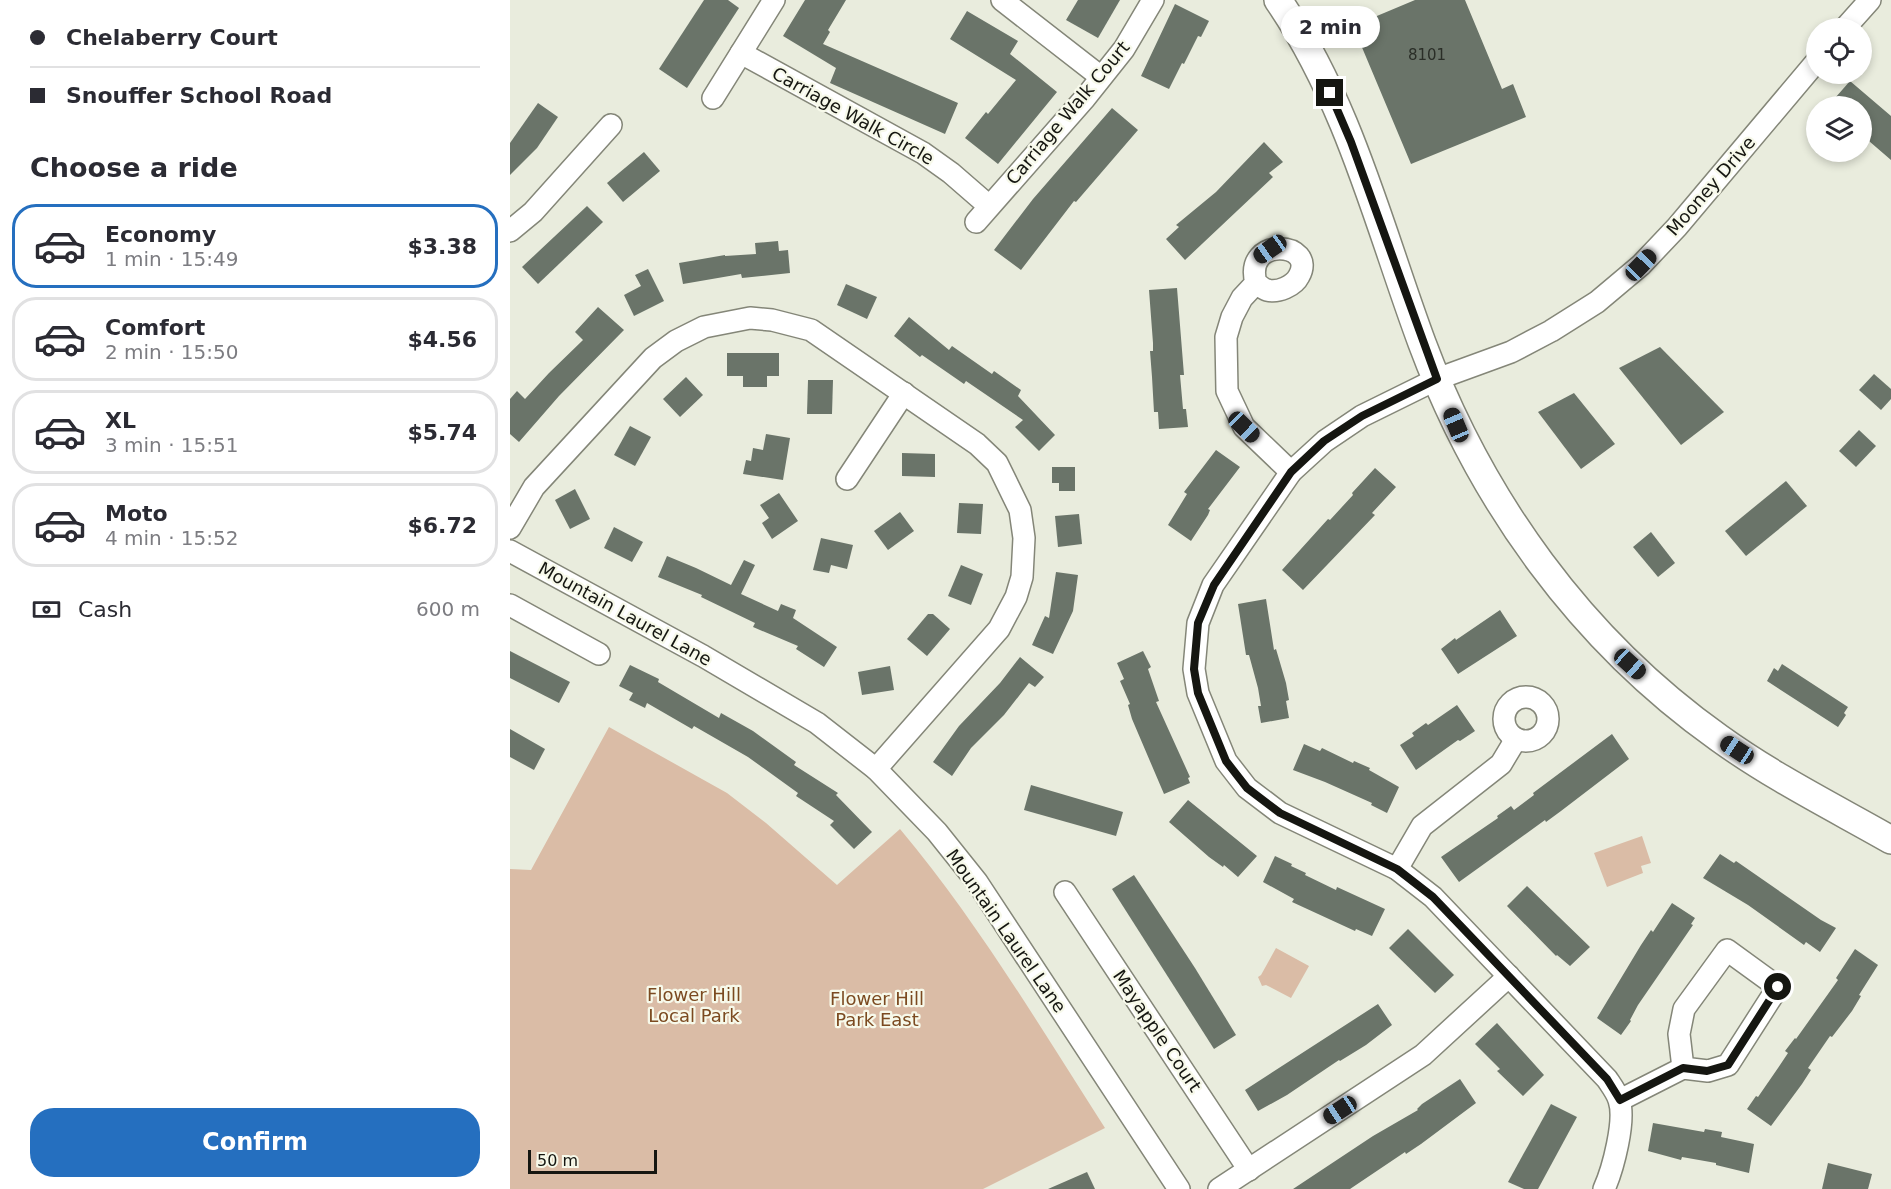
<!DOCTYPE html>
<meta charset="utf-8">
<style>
:root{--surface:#fff;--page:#f7f7f7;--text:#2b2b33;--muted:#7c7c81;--line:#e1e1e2;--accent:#256fbf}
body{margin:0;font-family:"DejaVu Sans",sans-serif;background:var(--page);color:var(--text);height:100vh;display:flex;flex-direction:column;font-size:22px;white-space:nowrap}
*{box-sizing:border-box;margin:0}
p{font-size:20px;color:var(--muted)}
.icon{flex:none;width:33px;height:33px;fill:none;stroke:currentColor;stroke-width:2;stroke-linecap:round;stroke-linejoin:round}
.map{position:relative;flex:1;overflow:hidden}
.panel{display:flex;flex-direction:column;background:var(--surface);width:510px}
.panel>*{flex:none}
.guide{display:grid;align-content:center;height:132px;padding:0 30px;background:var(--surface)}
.buttons{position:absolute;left:1296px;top:18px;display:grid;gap:12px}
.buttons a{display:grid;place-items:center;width:66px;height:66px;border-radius:50%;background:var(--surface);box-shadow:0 3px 9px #0003;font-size:30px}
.scale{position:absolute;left:18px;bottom:15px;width:129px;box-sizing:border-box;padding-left:6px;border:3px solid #151611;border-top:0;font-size:16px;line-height:21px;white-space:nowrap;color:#151611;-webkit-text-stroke:4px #f7f9ea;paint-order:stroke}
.end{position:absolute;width:27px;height:27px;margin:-14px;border:8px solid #151611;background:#fff;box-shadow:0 0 0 3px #fff}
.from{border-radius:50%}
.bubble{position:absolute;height:42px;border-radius:21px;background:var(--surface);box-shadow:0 3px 9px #0003;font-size:20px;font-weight:700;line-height:42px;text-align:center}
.car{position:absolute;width:18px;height:36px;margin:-18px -9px;border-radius:8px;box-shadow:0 0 4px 2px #0007;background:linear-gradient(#222 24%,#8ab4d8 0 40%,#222 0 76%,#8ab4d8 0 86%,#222 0)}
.guide b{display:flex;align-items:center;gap:21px;height:57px;font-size:22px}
.guide b+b{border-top:2px solid var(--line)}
.guide i{width:15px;height:15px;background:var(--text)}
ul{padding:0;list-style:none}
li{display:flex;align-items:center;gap:18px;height:84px;margin:0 12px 9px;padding:0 18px;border:3px solid var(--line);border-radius:24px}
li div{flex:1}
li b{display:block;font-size:22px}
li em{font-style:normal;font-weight:700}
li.current{border-color:var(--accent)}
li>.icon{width:54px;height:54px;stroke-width:1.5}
h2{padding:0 30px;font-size:27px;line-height:72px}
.pay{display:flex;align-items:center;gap:15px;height:66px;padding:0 30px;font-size:22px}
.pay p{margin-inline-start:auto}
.button{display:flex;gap:12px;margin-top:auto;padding:12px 30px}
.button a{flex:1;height:69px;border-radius:24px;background:var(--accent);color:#fff;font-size:24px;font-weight:700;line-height:69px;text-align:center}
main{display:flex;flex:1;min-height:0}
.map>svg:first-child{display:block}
.green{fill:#dabca6}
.building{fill:#6a7469}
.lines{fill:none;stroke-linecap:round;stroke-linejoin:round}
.minor-casing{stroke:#848678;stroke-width:24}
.major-casing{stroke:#848678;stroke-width:30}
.minor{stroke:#fff;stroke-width:21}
.major{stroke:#fff;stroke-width:27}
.route{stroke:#151611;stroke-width:8}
.labels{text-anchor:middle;stroke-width:4.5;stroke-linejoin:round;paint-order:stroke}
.number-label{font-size:15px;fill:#2a2e27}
.street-label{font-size:18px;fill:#151611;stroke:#f7f9ea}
.park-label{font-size:18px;fill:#7b4a20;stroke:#f7f9ea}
</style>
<main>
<section class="panel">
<div class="guide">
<b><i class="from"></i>Chelaberry Court</b>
<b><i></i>Snouffer School Road</b>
</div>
<h2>Choose a ride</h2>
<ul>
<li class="current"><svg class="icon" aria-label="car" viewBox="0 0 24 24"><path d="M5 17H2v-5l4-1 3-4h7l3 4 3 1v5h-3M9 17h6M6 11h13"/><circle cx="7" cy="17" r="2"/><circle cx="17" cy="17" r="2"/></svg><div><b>Economy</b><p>1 min · 15:49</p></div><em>$3.38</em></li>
<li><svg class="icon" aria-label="car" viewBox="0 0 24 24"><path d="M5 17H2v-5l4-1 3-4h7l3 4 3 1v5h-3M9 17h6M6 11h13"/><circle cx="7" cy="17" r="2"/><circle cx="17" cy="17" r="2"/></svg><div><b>Comfort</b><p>2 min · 15:50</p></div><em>$4.56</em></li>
<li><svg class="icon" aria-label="car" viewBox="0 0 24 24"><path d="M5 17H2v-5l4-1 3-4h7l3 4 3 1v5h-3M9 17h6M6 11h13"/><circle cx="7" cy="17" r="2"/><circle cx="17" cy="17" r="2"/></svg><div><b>XL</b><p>3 min · 15:51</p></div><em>$5.74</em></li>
<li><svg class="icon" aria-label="car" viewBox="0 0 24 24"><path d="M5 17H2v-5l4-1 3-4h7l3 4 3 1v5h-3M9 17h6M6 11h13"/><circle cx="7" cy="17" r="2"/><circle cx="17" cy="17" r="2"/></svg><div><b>Moto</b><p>4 min · 15:52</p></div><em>$6.72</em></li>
</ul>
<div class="pay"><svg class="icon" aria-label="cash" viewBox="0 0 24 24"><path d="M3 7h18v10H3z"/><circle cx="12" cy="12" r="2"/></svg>Cash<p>600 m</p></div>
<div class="button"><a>Confirm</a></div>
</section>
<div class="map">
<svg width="1381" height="1189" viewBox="0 0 1381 1189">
<rect width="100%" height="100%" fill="#e9ecdd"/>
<!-- green -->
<g class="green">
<path d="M99,727L217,793L256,823L327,885L390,829C468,922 530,1027 595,1128L473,1189H0V869L21,870Z"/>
<polygon points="1132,836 1141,863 1131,866 1133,873 1097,887 1084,853"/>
<polygon points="766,948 799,966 781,998 756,985 752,986 748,977 751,975"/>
</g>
<!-- building -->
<g class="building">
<polygon points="194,0 218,0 229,8 177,88 149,69"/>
<polygon points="295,0 336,0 318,30 320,32 313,44 448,103 435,134 320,83 326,68 273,36"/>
<polygon points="568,0 610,0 588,38 556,20"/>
<polygon points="905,0 955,0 992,89 1003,84 1016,117 901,164 843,26"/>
<polygon points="665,4 699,21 691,37 688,36 674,64 672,63 659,89 631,76"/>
<polygon points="457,11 508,41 500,54 547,92 488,164 455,138 476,112 478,114 506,80 440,39"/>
<polygon points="1340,81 1381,116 1381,160 1352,135 1352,106 1318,106"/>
<polygon points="28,103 48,117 27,148 0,175 0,143"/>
<polygon points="602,108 628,130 566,202 564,201 511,270 484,250 523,199"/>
<polygon points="754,142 773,162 759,173 763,177 675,260 656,239 669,227 666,225 706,192"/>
<polygon points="134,152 150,171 113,202 97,183"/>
<polygon points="77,206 93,222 28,284 12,267"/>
<polygon points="268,241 269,251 278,250 280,273 232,278 231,274 173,284 169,263 215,255 215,256 246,254 245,243"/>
<polygon points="138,269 154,301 124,316 114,295 131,286 125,275"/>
<polygon points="336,284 367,297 357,319 327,305"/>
<polygon points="667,288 674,375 670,375 673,409 676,409 678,427 649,429 648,412 644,412 642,377 640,351 643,351 643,343 639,290"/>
<polygon points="88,307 114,330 49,396 9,442 0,434 0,399 7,391 15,399 39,373 73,340 65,332"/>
<polygon points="399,317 439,350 442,346 482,374 484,371 511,390 508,396 545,435 529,451 505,427 513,420 456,381 454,384 412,355 410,357 384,336"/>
<polygon points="1150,347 1214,412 1171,445 1109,368"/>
<polygon points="217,353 269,353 269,376 257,376 257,387 233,387 233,376 217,376"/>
<polygon points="1364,374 1381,389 1381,399 1371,410 1349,390"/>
<polygon points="176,377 193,395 170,417 153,399"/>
<polygon points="298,380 323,380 322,414 297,414"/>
<polygon points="1064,393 1105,444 1071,469 1028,412"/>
<polygon points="120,426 141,437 125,466 104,455"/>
<polygon points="1349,430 1366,446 1346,467 1329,451"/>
<polygon points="256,434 280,438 273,480 233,474 236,460 241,461 243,448 253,450"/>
<polygon points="706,450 730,467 698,509 700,510 698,515 681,541 658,525 677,494 674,492"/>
<polygon points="392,453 425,454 425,477 392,476"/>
<polygon points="542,467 565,467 565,491 549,491 549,483 542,483"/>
<polygon points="865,468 886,487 862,513 865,515 793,590 772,570 818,519 820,520 843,495 842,493"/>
<polygon points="1276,481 1297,506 1236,556 1215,531"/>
<polygon points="65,489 80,519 60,529 45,500"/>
<polygon points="269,493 288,521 262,539 252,523 259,518 250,505"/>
<polygon points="449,503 473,504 471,534 447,533"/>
<polygon points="390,512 404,531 378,550 364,531"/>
<polygon points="569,514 572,544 548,547 545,516"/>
<polygon points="104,527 133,542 122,562 94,548"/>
<polygon points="1141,532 1165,563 1148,577 1123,547"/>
<polygon points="311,538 343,545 337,569 321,565 319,573 303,570"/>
<polygon points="157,556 186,568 221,585 234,560 245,565 231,594 268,611 271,604 286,610 283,618 327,647 314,667 286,649 288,646 243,627 245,623 191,597 192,595 148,577"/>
<polygon points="451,565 473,574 461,605 438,596"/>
<polygon points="546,572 568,575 563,611 543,654 522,645 535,616 539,618"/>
<polygon points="756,599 764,650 766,649 776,683 779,700 776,701 779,718 751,723 748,706 751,706 748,688 739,655 736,655 728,604"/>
<polygon points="990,610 1007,636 948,674 931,649 945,638 946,640"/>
<polygon points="418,614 423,614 440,629 417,656 397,639"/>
<polygon points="0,651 60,682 49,703 0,678"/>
<polygon points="633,651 641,667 638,669 649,701 646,702 680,777 678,778 680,783 654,794 622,719 618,705 620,704 610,681 614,679 607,663"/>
<polygon points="510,657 534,677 525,687 519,683 494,715 461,748 442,776 423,762 449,726 490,683"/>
<polygon points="1272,664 1338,707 1334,713 1336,715 1328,727 1257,681 1264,668 1268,671"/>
<polygon points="120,665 149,679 148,682 209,718 211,713 243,731 286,762 284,765 328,793 326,795 362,832 344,849 320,825 324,821 286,796 288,793 238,757 184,726 182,729 137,703 135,708 119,700 123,693 109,686"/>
<polygon points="380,666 384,690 352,695 348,672"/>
<polygon points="947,705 965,731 950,741 948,740 906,770 890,745 904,736 902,733 916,723 918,725"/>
<polygon points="0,729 35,749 24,770 0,757"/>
<polygon points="1102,734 1119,759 1051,811 1036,822 1035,820 949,882 931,857 988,818 987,816 1001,806 1004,810 1024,795 1023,793"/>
<polygon points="794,744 810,751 812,748 843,763 844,761 860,768 859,770 889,787 877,813 861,805 862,803 815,782 783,770"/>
<polygon points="521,785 613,812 606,836 514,810"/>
<polygon points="678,800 747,856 728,877 714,865 713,867 699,857 659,822"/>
<polygon points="1210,854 1224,863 1226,861 1311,920 1326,928 1310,952 1296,942 1294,945 1238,905 1193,878"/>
<polygon points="765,856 782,864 781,866 796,873 795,875 826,890 827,887 875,909 862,936 846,929 845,931 782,902 784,899 753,882"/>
<polygon points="624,875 685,968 726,1035 704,1049 602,889"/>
<polygon points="1017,886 1080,947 1060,966 1047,955 1046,956 997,906"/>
<polygon points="1162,903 1185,918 1181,924 1183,925 1128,1005 1120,1020 1121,1021 1111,1035 1087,1018 1131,945 1141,930 1143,932"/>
<polygon points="898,929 944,975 925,993 879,948"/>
<polygon points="1345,949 1368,965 1349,995 1351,996 1342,1011 1322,1037 1320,1036 1298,1068 1301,1070 1292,1084 1261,1126 1237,1109 1246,1096 1248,1097 1268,1068 1278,1053 1275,1051 1285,1038 1286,1039 1328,980 1326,978"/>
<polygon points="868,1004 882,1025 856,1045 830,1061 829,1060 777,1095 748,1111 735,1090"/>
<polygon points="987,1023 1034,1075 1013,1096 987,1071 990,1069 965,1044"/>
<polygon points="950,1079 966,1103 911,1144 896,1154 895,1152 840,1189 783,1189 863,1136 908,1110 907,1109 912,1104"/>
<polygon points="1041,1104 1067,1117 1028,1189 1014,1189 998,1182"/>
<polygon points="1143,1123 1194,1132 1195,1129 1212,1132 1211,1137 1244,1144 1239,1173 1206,1165 1206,1163 1172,1157 1171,1160 1138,1151"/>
<polygon points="1318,1163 1362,1174 1358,1189 1312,1189"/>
<polygon points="577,1172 585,1189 538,1189"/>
</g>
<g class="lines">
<!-- minor casing -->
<g class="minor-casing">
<g id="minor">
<polyline points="492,0 591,77"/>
<polyline points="1335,28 1360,0"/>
<polyline points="231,53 413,153 441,173 479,206"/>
<polyline points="203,98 264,0"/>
<polyline points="466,222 575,98 614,49 643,0"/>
<polyline points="0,231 23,212 101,125"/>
<path d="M746,283C749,285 753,289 757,290C768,293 784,286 789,276C808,242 733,235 746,283L732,298L722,317L716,337L717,391L734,427L781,472"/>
<polyline points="337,479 394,393"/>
<polyline points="0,528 24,487 143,358 166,341 194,327 240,318 262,320 301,330 467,444 487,463 510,510 514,538 512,577 506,597 489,629 366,769"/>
<polyline points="0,551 193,656 307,723 366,769 427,832 467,882 669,1189"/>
<polyline points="0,605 89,654"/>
<circle cx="1016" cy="719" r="22"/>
<polyline points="887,869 912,826 991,764 1006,739"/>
<polyline points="555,892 739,1170"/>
<polyline points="1110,1100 1173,1068 1198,1071 1218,1065 1268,987 1217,950 1174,1009 1169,1034 1173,1068"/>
<polyline points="709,1189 913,1055 999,976"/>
<path d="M1094,1189C1103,1169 1116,1120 1109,1100C1107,1093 1101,1085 1097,1079L923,897L887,869L770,813L737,788L716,761L688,693L684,669L688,623L703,585L781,472L815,441L852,416L927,379L1001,352L1041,331L1087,302L1131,265L1167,227L1306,62"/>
</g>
</g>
<!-- major casing -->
<g class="major-casing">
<path id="major" d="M768,0C839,103 869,227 912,343C971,501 1071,640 1209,738C1263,777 1323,807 1381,840"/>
</g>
<!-- minor -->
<use href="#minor" class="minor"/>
<!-- major -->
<use href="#major" class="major"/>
</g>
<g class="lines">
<!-- route -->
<polyline class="route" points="820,93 841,142 927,379 852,416 814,441 781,472 704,585 688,623 684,669 688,693 716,761 737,788 770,813 887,869 923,897 1097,1079 1110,1100 1173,1068 1197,1071 1218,1065 1268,987"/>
</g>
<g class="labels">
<!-- number labels -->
<g class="number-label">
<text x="917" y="60">8101</text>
</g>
<!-- street labels -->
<g class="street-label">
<text transform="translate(558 113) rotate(-50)" y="6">Carriage Walk Court</text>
<text transform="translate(343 116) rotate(29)" y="6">Carriage Walk Circle</text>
<text transform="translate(1201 186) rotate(-49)" y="6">Mooney Drive</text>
<text transform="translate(115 614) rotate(29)" y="6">Mountain Laurel Lane</text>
<text transform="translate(496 931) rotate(55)" y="6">Mountain Laurel Lane</text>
<text transform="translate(647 1031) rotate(56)" y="6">Mayapple Court</text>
</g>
<!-- park labels -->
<g class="park-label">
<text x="184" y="1001">Flower Hill<tspan x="184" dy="21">Local Park</tspan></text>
<text x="367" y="1005">Flower Hill<tspan x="367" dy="21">Park East</tspan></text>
</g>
</g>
</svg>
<div class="buttons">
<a><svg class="icon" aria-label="locate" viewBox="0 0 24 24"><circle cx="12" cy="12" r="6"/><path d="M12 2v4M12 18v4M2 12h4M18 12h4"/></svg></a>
<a><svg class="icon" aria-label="layers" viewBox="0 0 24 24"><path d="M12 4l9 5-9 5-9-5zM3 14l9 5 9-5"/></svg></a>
</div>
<div class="scale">50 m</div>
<i class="end from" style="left:1268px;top:987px"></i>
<i class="end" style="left:820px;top:93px"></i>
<div class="bubble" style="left:771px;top:6px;width:99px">2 min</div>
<i class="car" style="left:760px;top:249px;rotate:235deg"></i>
<i class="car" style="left:1131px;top:265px;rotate:44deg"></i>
<i class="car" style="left:946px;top:425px;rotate:337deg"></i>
<i class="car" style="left:734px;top:427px;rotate:134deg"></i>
<i class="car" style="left:1120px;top:664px;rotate:132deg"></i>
<i class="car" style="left:1227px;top:750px;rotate:303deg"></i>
<i class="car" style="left:830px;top:1110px;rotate:237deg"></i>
</div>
</main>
